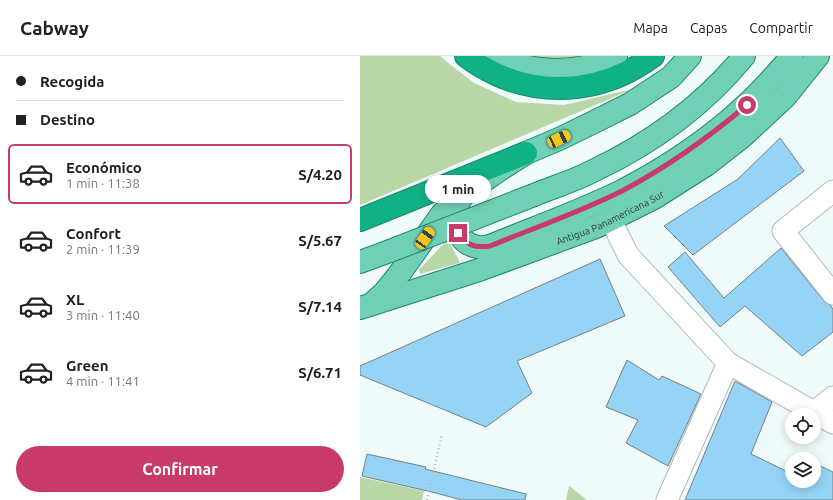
<!DOCTYPE html>
<html lang="es">
<meta charset="utf-8">
<style>
:root{--surface:#fff;--page:#f2f2f2;--text:#202124;--muted:#757577;--line:#e0e0e0;--accent:#c73a6a}
body{margin:0;font-family:Ubuntu,sans-serif;background:var(--page);color:var(--text);height:100vh;display:flex;flex-direction:column;font-size:15px;white-space:nowrap}
*{box-sizing:border-box;margin:0}
p{font-size:13px;color:var(--muted)}
.icon{flex:none;width:22px;height:22px;fill:none;stroke:currentColor;stroke-width:2;stroke-linecap:round;stroke-linejoin:round}
.map{position:relative;flex:1;overflow:hidden}
.drawer{display:flex;flex-direction:column;background:var(--surface);width:360px}
.drawer>*{flex:none}
.hud{display:grid;align-content:center;height:88px;padding:0 16px;background:var(--surface)}
.buttons{position:absolute;left:425px;top:352px;display:grid;gap:8px}
.buttons a{display:grid;place-items:center;width:36px;height:36px;border-radius:50%;background:var(--surface);box-shadow:0 2px 10px #0003;font-size:20px}
.end{position:absolute;width:18px;height:18px;margin:-9px;border:5px solid #c73a6a;background:#fff;box-shadow:0 0 0 2px #fff}
.from{border-radius:50%}
.bubble{position:absolute;height:28px;border-radius:14px;background:var(--surface);box-shadow:0 2px 10px #0003;font-size:13px;font-weight:700;line-height:28px;text-align:center}
.car{position:absolute;width:12px;height:24px;margin:-12px -6px;border-radius:5px;box-shadow:0 0 3px 1px #0007;background:linear-gradient(#f5c518 24%,#345 0 40%,#f5c518 0 76%,#345 0 86%,#f5c518 0)}
.hud b{display:flex;align-items:center;gap:14px;height:38px;font-size:15px}
.hud b+b{border-top:1px solid var(--line)}
.hud i{width:10px;height:10px;background:var(--text)}
ul{padding:0;list-style:none}
li{display:flex;align-items:center;gap:12px;height:60px;margin:0 8px 6px;padding:0 8px;border:2px solid transparent;border-radius:6px}
li div{flex:1}
li b{display:block;font-size:15px}
li em{font-style:normal;font-weight:700}
li.active{border-color:var(--accent)}
li>.icon{width:36px;height:36px;stroke-width:1.5}
.action{display:flex;gap:8px;margin-top:auto;padding:8px 16px}
.action a{flex:1;height:46px;border-radius:24px;background:var(--accent);color:#fff;font-size:16px;font-weight:700;line-height:46px;text-align:center}
header{display:flex;align-items:center;gap:24px;box-sizing:border-box;height:56px;padding:0 20px;background:var(--surface);border-bottom:1px solid var(--line)}
header strong{font-size:19px}
nav{display:flex;gap:22px;margin-inline-start:auto;font-size:14px}
main{display:flex;flex:1;min-height:0}
.map>svg:first-child{display:block}
.green{fill:#b9d6a7}
.building{fill:#95d4f7;stroke:#777f83}
.lines{fill:none;stroke-linecap:round;stroke-linejoin:round}
.minor-casing{stroke:#b1bbbc;stroke-width:23}
.major-casing{stroke:#1d876a;stroke-width:24}
.highway-casing{stroke:#1d876a;stroke-width:24}
.path{stroke:#b1baba;stroke-width:2.5;stroke-dasharray:1 3;stroke-linecap:butt}
.minor{stroke:#fff;stroke-width:21}
.major{stroke:#70d0b5;stroke-width:22}
.highway{stroke:#10b184;stroke-width:22}
.major-bridge-casing{stroke:#1d876a;stroke-width:24;stroke-linecap:butt}
.major-bridge{stroke:#70d0b5;stroke-width:22}
.route{stroke:#c73a6a;stroke-width:5}
.labels{text-anchor:middle;stroke-width:3;stroke-linejoin:round;paint-order:stroke}
.street-label{font-size:10px;fill:#353939;stroke:#fff}
</style>
<header>
<strong>Cabway</strong>
<nav><a>Mapa</a><a>Capas</a><a>Compartir</a></nav>
</header>
<main>
<section class="drawer">
<div class="hud">
<b><i class="from"></i>Recogida</b>
<b><i></i>Destino</b>
</div>
<ul>
<li class="active"><svg class="icon" aria-label="car" viewBox="0 0 24 24"><path d="M5 17H2v-5l4-1 3-4h7l3 4 3 1v5h-3M9 17h6M6 11h13"/><circle cx="7" cy="17" r="2"/><circle cx="17" cy="17" r="2"/></svg><div><b>Económico</b><p>1 min · 11:38</p></div><em>S/4.20</em></li>
<li><svg class="icon" aria-label="car" viewBox="0 0 24 24"><path d="M5 17H2v-5l4-1 3-4h7l3 4 3 1v5h-3M9 17h6M6 11h13"/><circle cx="7" cy="17" r="2"/><circle cx="17" cy="17" r="2"/></svg><div><b>Confort</b><p>2 min · 11:39</p></div><em>S/5.67</em></li>
<li><svg class="icon" aria-label="car" viewBox="0 0 24 24"><path d="M5 17H2v-5l4-1 3-4h7l3 4 3 1v5h-3M9 17h6M6 11h13"/><circle cx="7" cy="17" r="2"/><circle cx="17" cy="17" r="2"/></svg><div><b>XL</b><p>3 min · 11:40</p></div><em>S/7.14</em></li>
<li><svg class="icon" aria-label="car" viewBox="0 0 24 24"><path d="M5 17H2v-5l4-1 3-4h7l3 4 3 1v5h-3M9 17h6M6 11h13"/><circle cx="7" cy="17" r="2"/><circle cx="17" cy="17" r="2"/></svg><div><b>Green</b><p>4 min · 11:41</p></div><em>S/6.71</em></li>
</ul>
<div class="action"><a>Confirmar</a></div>
</section>
<div class="map">
<svg width="473" height="444" viewBox="0 0 473 444">
<rect width="100%" height="100%" fill="#effafa"/>
<!-- green -->
<g class="green">
<polygon points="0,0 80,0 87,6 114,27 156,46 204,49 273,33 0,149"/>
<polygon points="161,0 240,0 210,5"/>
<polygon points="86,185 89,185 89,186 99,204 99,207 60,218 59,215 59,214"/>
<polygon points="0,421 64,435 62,444 0,444"/>
<polygon points="209,430 227,444 206,444"/>
</g>
<!-- building -->
<g class="building">
<polygon points="420,82 444,115 333,199 304,170 378,123"/>
<polygon points="421,192 464,245 470,249 473,253 473,276 442,300 385,250 360,271 308,211 325,196 364,242"/>
<polygon points="240,203 265,260 157,305 172,337 126,371 0,319 0,310"/>
<polygon points="267,304 299,324 302,320 341,338 308,410 266,387 278,364 246,351"/>
<polygon points="375,325 412,346 391,398 432,418 432,425 446,425 448,426 448,425 454,425 454,412 456,408 473,416 473,444 325,444"/>
<polygon points="7,398 66,411 65,413 166,438 165,444 102,444 72,436 2,420"/>
</g>
<g class="lines">
<!-- minor casing -->
<g class="minor-casing">
<g id="minor">
<polyline points="473,135 423,175 473,238"/>
<polyline points="251,164 268,199 368,307 307,444"/>
<polyline points="368,307 473,367"/>
<polyline points="454,356 473,341"/>
</g>
</g>
<!-- major casing -->
<g class="major-casing">
<g id="major">
<path d="M135,0C172,18 219,19 256,0"/>
<path d="M174,139C193,131 214,125 233,115C290,88 344,49 384,0"/>
<path d="M102,140C99,146 96,152 95,158C92,173 103,189 118,191C122,192 126,191 130,190C174,172 219,156 262,135C306,112 350,83 386,49C403,34 417,17 432,0"/>
<polyline points="0,206 30,195"/>
<polyline points="14,246 24,237 40,217 82,158 102,140 141,113 166,97 199,83 238,64 270,48 311,21 330,0"/>
<path id="s1" d="M0,252L119,214L236,171L294,142L346,109L382,81L425,41L458,0"/>
</g>
</g>
<!-- highway casing -->
<g class="highway-casing">
<g id="highway">
<path d="M106,0C116,8 127,14 138,19C190,42 248,34 293,0"/>
<polyline points="0,164 166,97"/>
</g>
</g>
<!-- path -->
<polyline class="path" points="67,444 82,378"/>
<!-- minor -->
<use href="#minor" class="minor"/>
<!-- major -->
<use href="#major" class="major"/>
<!-- highway -->
<use href="#highway" class="highway"/>
<!-- major-bridge casing -->
<g class="major-bridge-casing">
<polyline id="major-bridge" points="30,195 174,139"/>
</g>
<!-- major-bridge -->
<use href="#major-bridge" class="major-bridge"/>
</g>
<g class="lines">
<!-- route -->
<path class="route" d="M98,177C109,190 113,192 130,190C174,172 220,156 262,135C307,111 348,82 387,49"/>
</g>
<g class="labels">
<!-- street labels -->
<g class="street-label">
<text dy="4" stroke="none"><textPath href="#s1" startOffset="266">Antigua Panamericana Sur</textPath></text>
</g>
</g>
</svg>
<div class="buttons">
<a><svg class="icon" aria-label="locate" viewBox="0 0 24 24"><circle cx="12" cy="12" r="6"/><path d="M12 2v4M12 18v4M2 12h4M18 12h4"/></svg></a>
<a><svg class="icon" aria-label="layers" viewBox="0 0 24 24"><path d="M12 4l9 5-9 5-9-5zM3 14l9 5 9-5"/></svg></a>
</div>
<i class="end from" style="left:387px;top:49px"></i>
<i class="end" style="left:98px;top:177px"></i>
<div class="bubble" style="left:65px;top:119px;width:66px">1 min</div>
<i class="car" style="left:199px;top:83px;rotate:65deg"></i>
<i class="car" style="left:65px;top:182px;rotate:35deg"></i>
</div>
</main>
